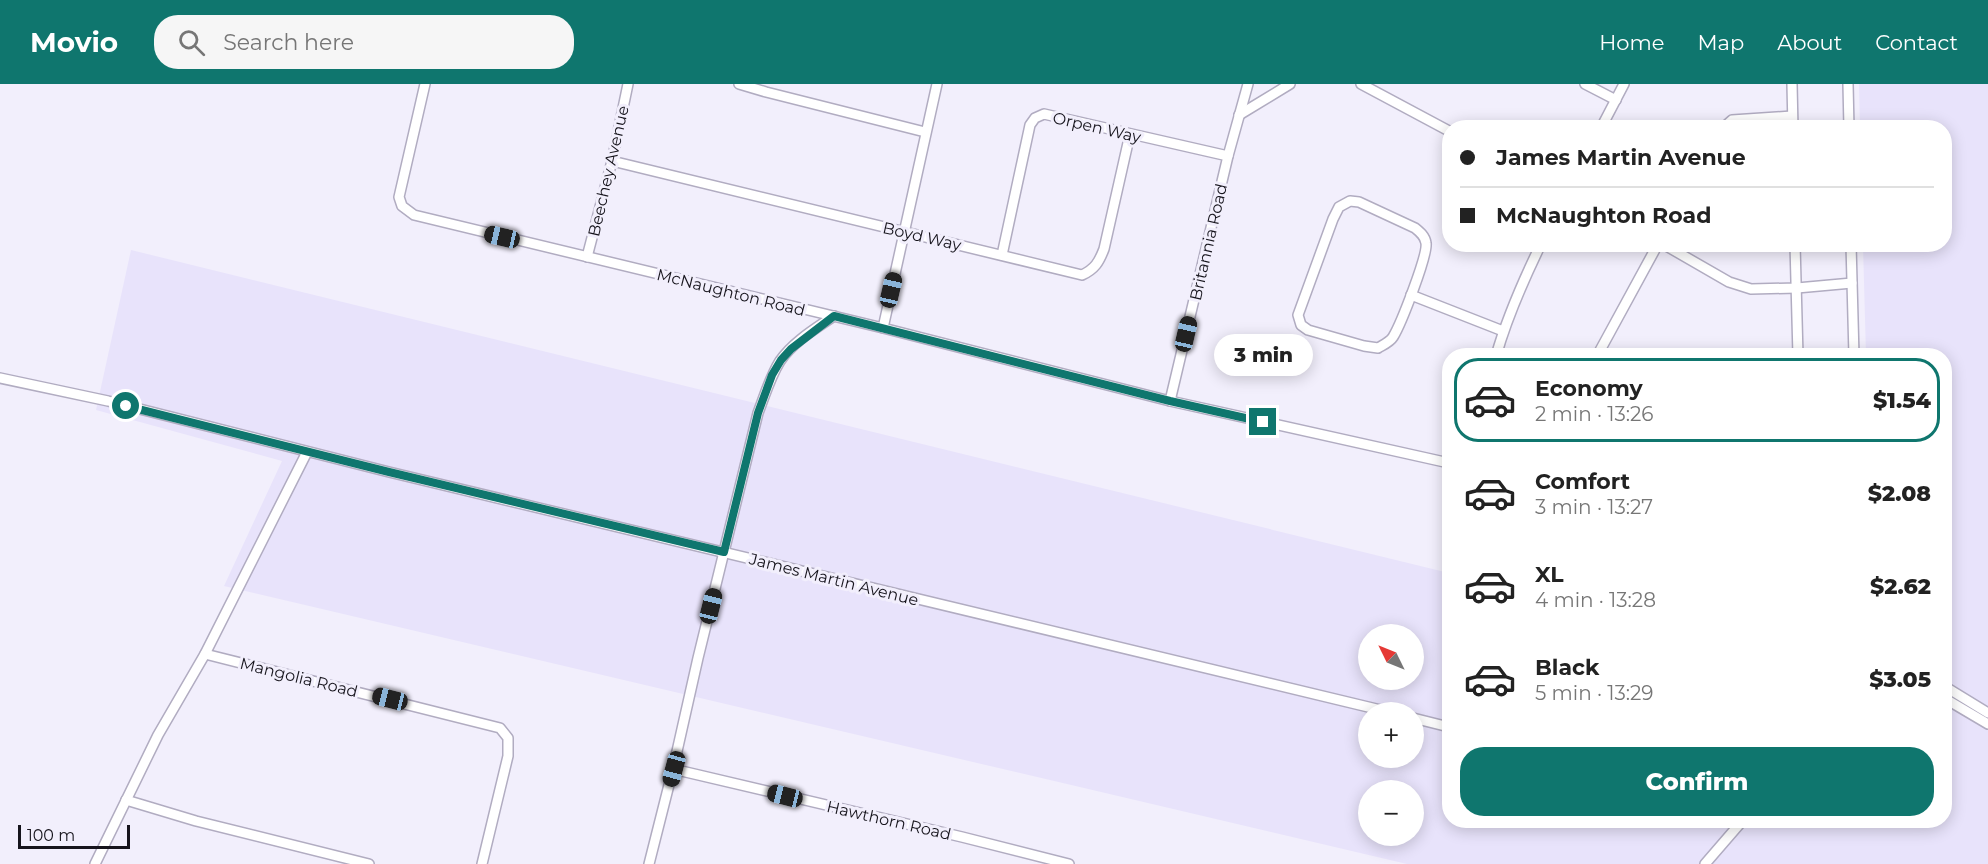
<!DOCTYPE html>
<meta charset="utf-8">
<style>
:root{--surface:#fff;--page:#f6f6f6;--text:#222;--muted:#767676;--line:#e0e0e0;--accent:#0f766e}
body{margin:0;font-family:Montserrat,sans-serif;background:var(--page);color:var(--text);height:100vh;display:flex;flex-direction:column;font-size:22px;white-space:nowrap}
*{box-sizing:border-box;margin:0}
p{font-size:20px;color:var(--muted)}
.icon{flex:none;width:33px;height:33px;fill:none;stroke:currentColor;stroke-width:2;stroke-linecap:round;stroke-linejoin:round}
.map{position:relative;flex:1;overflow:hidden}
.details{position:absolute;left:1442px;top:264px;width:510px;height:480px;display:flex;flex-direction:column;background:var(--surface);border-radius:24px;box-shadow:0 3px 15px #0003}
.details>*{flex:none}
.guide{position:absolute;left:1442px;top:36px;width:510px;height:132px;border-radius:24px;box-shadow:0 3px 15px #0003;display:grid;align-content:center;height:132px;padding:0 18px;background:var(--surface)}
.needle{width:39px;rotate:313deg}
.fabs{position:absolute;left:1358px;top:540px;display:grid;gap:12px}
.fabs a{display:grid;place-items:center;width:66px;height:66px;border-radius:50%;background:var(--surface);box-shadow:0 3px 15px #0003;font-size:30px}
.scale{position:absolute;left:18px;bottom:15px;width:112px;box-sizing:border-box;padding-left:6px;border:3px solid #16141c;border-top:0;font-size:16px;line-height:21px;white-space:nowrap;color:#16141c;-webkit-text-stroke:4px #f2effc;paint-order:stroke}
.end{position:absolute;width:27px;height:27px;margin:-14px;border:8px solid #0f766e;background:#fff;box-shadow:0 0 0 3px #fff}
.from{border-radius:50%}
.bubble{position:absolute;height:42px;border-radius:21px;background:var(--surface);box-shadow:0 3px 15px #0003;font-size:20px;font-weight:800;line-height:42px;text-align:center}
.car{position:absolute;width:18px;height:36px;margin:-18px -9px;border-radius:8px;box-shadow:0 0 4px 2px #0007;background:linear-gradient(#222 24%,#8ab4d8 0 40%,#222 0 76%,#8ab4d8 0 86%,#222 0)}
.guide b{display:flex;align-items:center;gap:21px;height:57px;font-size:22px}
.guide b+b{border-top:2px solid var(--line)}
.guide i{width:15px;height:15px;background:var(--text)}
ul{padding:10px 0 0;list-style:none}
li{display:flex;align-items:center;gap:18px;height:84px;margin:0 12px 9px;padding:0 6px;border:3px solid transparent;border-radius:24px}
li div{flex:1}
li b{display:block;font-size:22px}
li em{font-style:normal;font-weight:800}
li.current{border-color:var(--accent)}
li>.icon{width:54px;height:54px;stroke-width:1.5}
.action{display:flex;gap:12px;margin-top:auto;padding:12px 18px}
.action a{flex:1;height:69px;border-radius:24px;background:var(--accent);color:#fff;font-size:24px;font-weight:800;line-height:69px;text-align:center}
header{display:flex;align-items:center;gap:36px;box-sizing:border-box;height:84px;padding:0 30px;background:var(--accent);color:#fff}
header strong{font-size:28px}
nav{display:flex;gap:33px;margin-inline-start:auto;font-size:21px}
.search{width:420px;height:54px;background:var(--page);display:flex;align-items:center;gap:15px;box-sizing:border-box;padding:0 21px;border-radius:24px;color:var(--muted);font-size:22px}
.map>svg:first-child{display:block}
.built{fill:#e8e3fb;fill-rule:evenodd}
.lines{fill:none;stroke-linecap:round;stroke-linejoin:round}
.minor-casing{stroke:#b1acc1;stroke-width:12}
.minor{stroke:#fff;stroke-width:9}
.route{stroke:#0f766e;stroke-width:8}
.labels{text-anchor:middle;stroke-width:6;stroke-linejoin:round;paint-order:stroke}
.street-label{font-size:16px;fill:#16141c;stroke:#f2effc}
</style>
<header>
<strong>Movio</strong>
<div class="search"><svg class="icon" aria-label="search" viewBox="0 0 24 24"><circle cx="10" cy="10" r="6"/><path d="M15 15l6 6"/></svg>Search here</div>
<nav><a>Home</a><a>Map</a><a>About</a><a>Contact</a></nav>
</header>
<div class="map">
<svg width="1988" height="780" viewBox="0 0 1988 780">
<rect width="100%" height="100%" fill="#f2effc"/>
<!-- built -->
<path class="built" d="M1859,0H1988V780H1407L224,502L282,377L96,326L131,166L1449,489V736H1944V272L1866,271L1863,161L1944,160V44L1860,43ZM1368,550H1413V596H1368ZM1368,628H1413V674H1368ZM1368,706H1413V752H1368Z"/>
<g class="lines">
<!-- minor casing -->
<g class="minor-casing">
<g id="minor">
<polyline points="425,0 399,113 402,122 414,131 883,244 1170,317 1449,379"/>
<polyline points="739,0 766,8 925,48"/>
<polyline points="1361,0 1449,47"/>
<polyline points="1585,0 1616,16"/>
<polyline points="1792,0 1793,44"/>
<polyline points="1848,0 1849,44"/>
<polyline points="1239,31 1290,0"/>
<polyline points="1601,44 1624,0"/>
<polyline points="1723,44 1732,36 1792,32"/>
<path d="M612,77L1082,191C1095,185 1099,178 1104,165L1130,50"/>
<path d="M1350,117L1359,118L1415,144C1420,148 1425,152 1426,159C1428,171 1401,240 1393,253C1390,258 1383,261 1378,264L1364,262L1308,246L1301,241L1298,231L1333,135L1339,123Z"/>
<polyline points="1663,160 1729,198 1751,205 1797,204 1852,199"/>
<polyline points="1795,160 1798,272"/>
<polyline points="1851,160 1854,272"/>
<polyline points="1002,171 1030,41 1035,34 1044,30 1228,72"/>
<polyline points="587,173 612,77 628,0"/>
<polyline points="1411,211 1503,247"/>
<polyline points="883,244 937,0"/>
<path d="M1496,272C1507,233 1523,197 1541,160"/>
<polyline points="1597,272 1658,160"/>
<polyline points="0,294 108,317 389,388 1389,628"/>
<polyline points="1170,317 1228,72 1248,0"/>
<polyline points="205,570 500,644 508,654 508,672 482,780"/>
<polyline points="1944,602 1988,629"/>
<polyline points="1944,614 1988,640"/>
<polyline points="1413,634 1449,643"/>
<polyline points="673,685 962,753 1069,780"/>
<polyline points="126,716 196,737 369,780"/>
<polyline points="95,780 158,651 205,570 307,368"/>
<path d="M649,780L673,685L698,574L758,329C765,311 770,293 780,277C793,258 815,245 834,232"/>
<polyline points="1705,780 1743,736"/>
</g>
</g>
<!-- minor -->
<use href="#minor" class="minor"/>
</g>
<g class="lines">
<!-- route -->
<polyline class="route" points="126,322 389,388 724,468 758,329 772,291 781,276 791,265 834,232 1170,317 1263,338"/>
</g>
<g class="labels">
<!-- street labels -->
<g class="street-label">
<text transform="translate(1097 43) rotate(13)" y="6">Orpen Way</text>
<text transform="translate(608 87) rotate(-77)" y="6">Beechey Avenue</text>
<text transform="translate(922 152) rotate(13)" y="6">Boyd Way</text>
<text transform="translate(1208 158) rotate(-77)" y="6">Britannia Road</text>
<text transform="translate(731 208) rotate(14)" y="6">McNaughton Road</text>
<text transform="translate(834 495) rotate(14)" y="6">James Martin Avenue</text>
<text transform="translate(299 593) rotate(14)" y="6">Mangolia Road</text>
<text transform="translate(889 736) rotate(13)" y="6">Hawthorn Road</text>
</g>
</g>
</svg>
<div class="fabs">
<a><svg class="needle" viewBox="-14 -14 28 28"><path d="M0-13l5 13h-10z" fill="#e53935"/><path d="M0 13l5-13h-10z" fill="#767676"/></svg></a>
<a>+</a>
<a>−</a>
</div>
<div class="scale">100 m</div>
<i class="end from" style="left:126px;top:322px"></i>
<i class="end" style="left:1263px;top:338px"></i>
<div class="bubble" style="left:1214px;top:250px;width:99px">3 min</div>
<i class="car" style="left:502px;top:153px;rotate:283deg"></i>
<i class="car" style="left:891px;top:206px;rotate:13deg"></i>
<i class="car" style="left:1186px;top:250px;rotate:13deg"></i>
<i class="car" style="left:711px;top:522px;rotate:14deg"></i>
<i class="car" style="left:390px;top:615px;rotate:284deg"></i>
<i class="car" style="left:674px;top:685px;rotate:195deg"></i>
<i class="car" style="left:785px;top:712px;rotate:284deg"></i>
<div class="guide">
<b><i class="from"></i>James Martin Avenue</b>
<b><i></i>McNaughton Road</b>
</div>
<section class="details">
<ul>
<li class="current"><svg class="icon" aria-label="car" viewBox="0 0 24 24"><path d="M5 17H2v-5l4-1 3-4h7l3 4 3 1v5h-3M9 17h6M6 11h13"/><circle cx="7" cy="17" r="2"/><circle cx="17" cy="17" r="2"/></svg><div><b>Economy</b><p>2 min · 13:26</p></div><em>$1.54</em></li>
<li><svg class="icon" aria-label="car" viewBox="0 0 24 24"><path d="M5 17H2v-5l4-1 3-4h7l3 4 3 1v5h-3M9 17h6M6 11h13"/><circle cx="7" cy="17" r="2"/><circle cx="17" cy="17" r="2"/></svg><div><b>Comfort</b><p>3 min · 13:27</p></div><em>$2.08</em></li>
<li><svg class="icon" aria-label="car" viewBox="0 0 24 24"><path d="M5 17H2v-5l4-1 3-4h7l3 4 3 1v5h-3M9 17h6M6 11h13"/><circle cx="7" cy="17" r="2"/><circle cx="17" cy="17" r="2"/></svg><div><b>XL</b><p>4 min · 13:28</p></div><em>$2.62</em></li>
<li><svg class="icon" aria-label="car" viewBox="0 0 24 24"><path d="M5 17H2v-5l4-1 3-4h7l3 4 3 1v5h-3M9 17h6M6 11h13"/><circle cx="7" cy="17" r="2"/><circle cx="17" cy="17" r="2"/></svg><div><b>Black</b><p>5 min · 13:29</p></div><em>$3.05</em></li>
</ul>
<div class="action"><a>Confirm</a></div>
</section>
</div>
